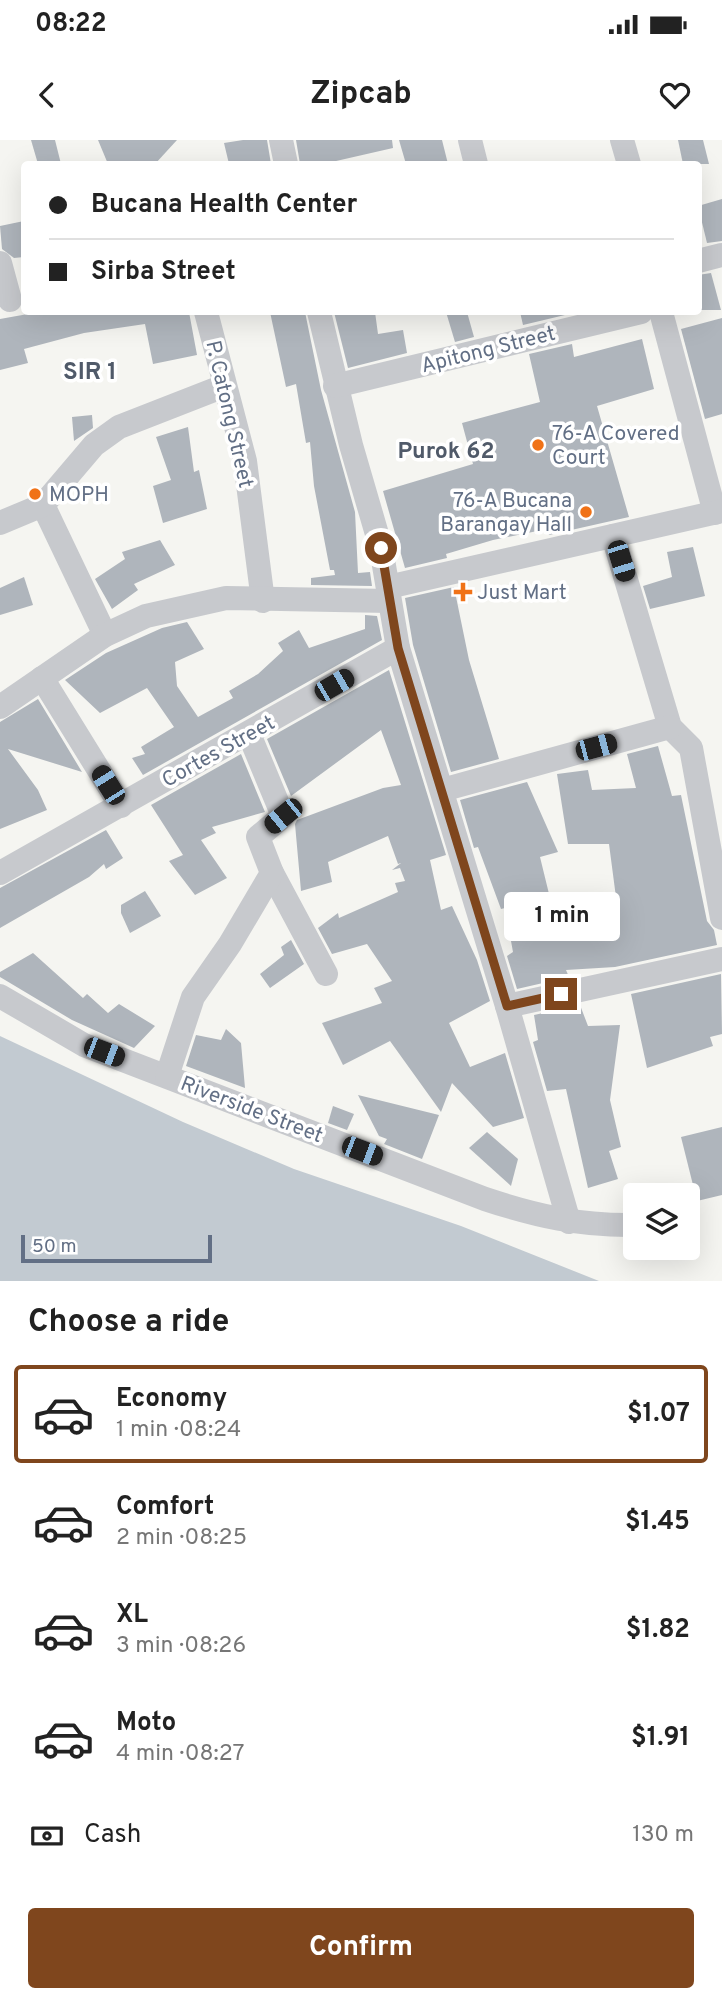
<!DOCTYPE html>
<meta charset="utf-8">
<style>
:root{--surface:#fff;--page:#f6f6f6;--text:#222;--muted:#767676;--line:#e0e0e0;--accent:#7f461d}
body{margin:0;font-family:Overpass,sans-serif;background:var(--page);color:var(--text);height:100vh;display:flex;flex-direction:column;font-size:26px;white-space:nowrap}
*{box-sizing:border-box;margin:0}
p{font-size:23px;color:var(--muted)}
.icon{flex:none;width:38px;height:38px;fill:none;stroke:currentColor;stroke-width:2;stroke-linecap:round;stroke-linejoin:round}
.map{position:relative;height:1141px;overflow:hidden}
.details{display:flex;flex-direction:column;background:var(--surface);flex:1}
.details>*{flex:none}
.guide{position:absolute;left:21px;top:21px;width:681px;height:154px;border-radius:7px;box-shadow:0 7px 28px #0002;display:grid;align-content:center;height:154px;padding:0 28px;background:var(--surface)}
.buttons{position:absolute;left:623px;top:1043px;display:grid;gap:14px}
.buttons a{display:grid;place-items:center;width:77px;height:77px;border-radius:7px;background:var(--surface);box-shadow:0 7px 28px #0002;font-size:35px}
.scale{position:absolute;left:21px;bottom:18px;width:191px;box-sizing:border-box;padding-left:7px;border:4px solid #626f85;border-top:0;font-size:19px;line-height:24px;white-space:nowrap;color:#626f85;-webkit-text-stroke:5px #fff;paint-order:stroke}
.end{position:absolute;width:32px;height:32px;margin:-16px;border:9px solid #7f461d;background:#fff;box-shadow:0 0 0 4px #fff}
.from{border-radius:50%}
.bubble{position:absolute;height:49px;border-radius:7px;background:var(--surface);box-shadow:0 7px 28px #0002;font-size:23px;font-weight:700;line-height:49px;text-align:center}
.car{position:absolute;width:21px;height:42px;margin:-21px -10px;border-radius:9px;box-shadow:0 0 5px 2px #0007;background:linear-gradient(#222 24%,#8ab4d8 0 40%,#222 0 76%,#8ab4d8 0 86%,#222 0)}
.guide b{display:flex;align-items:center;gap:24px;height:66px;font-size:26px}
.guide b+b{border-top:2px solid var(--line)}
.guide i{width:18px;height:18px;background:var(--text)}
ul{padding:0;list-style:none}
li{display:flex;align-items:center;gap:21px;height:98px;margin:0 14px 10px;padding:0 14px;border:4px solid transparent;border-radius:7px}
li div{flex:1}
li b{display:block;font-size:26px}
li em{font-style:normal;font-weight:700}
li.current{border-color:var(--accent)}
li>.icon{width:63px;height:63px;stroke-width:1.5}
h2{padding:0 28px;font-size:32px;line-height:84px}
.pay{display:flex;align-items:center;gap:18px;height:77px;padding:0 28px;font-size:26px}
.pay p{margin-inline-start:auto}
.action{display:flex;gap:14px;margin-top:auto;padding:14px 28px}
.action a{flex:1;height:80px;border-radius:7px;background:var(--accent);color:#fff;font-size:28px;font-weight:700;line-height:80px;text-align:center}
.status{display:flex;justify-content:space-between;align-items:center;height:49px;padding:0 35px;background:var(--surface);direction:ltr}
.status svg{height:19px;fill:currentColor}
header{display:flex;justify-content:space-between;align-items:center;height:91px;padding:0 28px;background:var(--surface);font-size:32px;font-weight:700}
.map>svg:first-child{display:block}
.water{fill:#c2cad1}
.building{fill:#afb5bc}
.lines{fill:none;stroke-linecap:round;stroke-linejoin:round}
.street{stroke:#c7c9cd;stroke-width:24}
.route{stroke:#7f461d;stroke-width:9}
.poi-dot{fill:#f07217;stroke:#fff;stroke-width:2.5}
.labels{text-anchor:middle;stroke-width:7;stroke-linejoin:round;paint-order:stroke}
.street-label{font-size:21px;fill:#626f85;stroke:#fff}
.poi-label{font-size:21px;fill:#626f85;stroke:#fff;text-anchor:start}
.neighbourhood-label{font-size:23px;font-weight:bold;fill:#505a69;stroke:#fff}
.quarter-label{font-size:24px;font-weight:bold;fill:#505a69;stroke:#fff}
</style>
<div class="status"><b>08:22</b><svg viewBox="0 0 49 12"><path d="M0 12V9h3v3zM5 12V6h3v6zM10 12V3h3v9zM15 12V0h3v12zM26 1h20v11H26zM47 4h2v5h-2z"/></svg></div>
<header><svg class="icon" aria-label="back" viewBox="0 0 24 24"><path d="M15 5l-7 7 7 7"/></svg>Zipcab<svg class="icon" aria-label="heart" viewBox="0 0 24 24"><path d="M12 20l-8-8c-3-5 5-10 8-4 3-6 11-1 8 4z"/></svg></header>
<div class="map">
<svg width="722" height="1141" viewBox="0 0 722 1141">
<rect width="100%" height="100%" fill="#f5f5f1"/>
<!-- water -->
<polygon class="water" points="0,896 183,982 294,1029 461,1086 599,1141 0,1141"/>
<!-- building -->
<g class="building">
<polygon points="31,0 55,0 61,24 38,24"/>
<polygon points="98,0 177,0 155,24 108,24"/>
<polygon points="243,0 267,0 271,24 229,24 224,3"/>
<polygon points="296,0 392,0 393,8 323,24 300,24"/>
<polygon points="399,0 442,0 448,24 406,24"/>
<polygon points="678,0 703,0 709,24 683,24"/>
<polygon points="722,59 722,101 707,103 698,66"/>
<polygon points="24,81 24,117 14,118 2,109 0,86"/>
<polygon points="711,133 721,170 698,170 698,135"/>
<polygon points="39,172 189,172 197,215 153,224 145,184 84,193 24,209 28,223 0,230 0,179"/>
<polygon points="270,172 305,172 321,250 355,372 358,433 370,432 372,446 311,445 311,438 335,435 334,430 330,430 314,346 310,302 306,303 296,244 286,247"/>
<polygon points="334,172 375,172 378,194 403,190 407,213 348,228"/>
<polygon points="446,172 467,172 474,197 455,202"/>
<polygon points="520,172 565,172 565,175 523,185"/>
<polygon points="722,178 722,274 705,279 681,189"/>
<polygon points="642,199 654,249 597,266 629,377 549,395 547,389 493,400 446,414 447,418 405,428 383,351 473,324 462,283 540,262 529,214 572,204 574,217"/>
<polygon points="92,275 93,288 74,301 72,277"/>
<polygon points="188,287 194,332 199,330 207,369 163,383 153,346 171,340 156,297"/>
<polygon points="160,400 175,425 134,444 138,450 112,469 95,439 125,419 122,412"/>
<polygon points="693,407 705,456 650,469 643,446 672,437 667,412"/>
<polygon points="24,437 33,465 0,475 0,448"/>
<polygon points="454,447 469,520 499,619 451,632 413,505 405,458"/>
<polygon points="365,475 377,476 382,500 143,635 132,618 145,614 141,607 174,587 147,548 100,573 65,540 106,513 162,488 187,482 204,509 175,522 177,546 198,577 233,558 229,551 258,534 283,511 278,503 299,490 309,508 365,489"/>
<polygon points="389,530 446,715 430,720 441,770 452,766 477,820 490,861 449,883 470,927 505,913 524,978 493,987 452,943 441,972 390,901 343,925 322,883 382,863 374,848 392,841 367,804 332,814 318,788 338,773 339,778 398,752 395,743 405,741 400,728 392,730 401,723 398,724 388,696 328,722 332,742 301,751 295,684 297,680 383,648 401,645 381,590 291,656 267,599"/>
<polygon points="38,559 82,632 8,609 38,650 47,670 0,689 0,582"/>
<polygon points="658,606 672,656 681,655 707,781 714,790 717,805 615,827 566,830 569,837 517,849 507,816 513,812 505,768 501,769 478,707 474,708 460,660 527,642 558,712 540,717 550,758 569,754 575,778 617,765 609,704 568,704 557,634 588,630 592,650 636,648 627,614"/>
<polygon points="241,614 265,672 212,687 216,693 201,700 227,738 195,755 169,721 183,715 151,665"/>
<polygon points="106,690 123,718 106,729 104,724 89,737 0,788 0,748"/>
<polygon points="145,751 161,776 130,793 121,773 121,765"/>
<polygon points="291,800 304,824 270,848 260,834 284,815 281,807"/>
<polygon points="33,813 83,858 87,854 108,873 119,864 155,886 134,908 72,880 0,837 0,832"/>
<polygon points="721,834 722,894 710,897 713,906 647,928 631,854"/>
<polygon points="580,865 588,886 620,885 610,960 621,1007 609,1011 618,1039 588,1048 566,949 547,951 533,902 538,900 534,875"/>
<polygon points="226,889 241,903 245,948 186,926 196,895 221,900"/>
<polygon points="358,955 439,975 422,1019 384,1004 387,999 379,996"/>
<polygon points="333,966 354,974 347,990 328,983"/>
<polygon points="722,987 722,1055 697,1061 681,997"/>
<polygon points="487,992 518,1019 511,1046 469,1008"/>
</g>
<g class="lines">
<!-- street -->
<g class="street">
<polyline points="281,0 286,24"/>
<polyline points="470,0 476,24"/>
<polyline points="622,0 629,24"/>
<polyline points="698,121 722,115"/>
<polyline points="0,123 10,160"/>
<polyline points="206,172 245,321 263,461"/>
<polyline points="319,172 351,305 381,408 398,508 507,866 569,1082"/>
<polyline points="661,172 715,373"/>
<polyline points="335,246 641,172"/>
<polyline points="43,365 105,495"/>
<polyline points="0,383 43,365 94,305 119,287 224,246"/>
<polyline points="613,396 670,587 691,608 722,778"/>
<polyline points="388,447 722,371"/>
<polyline points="42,538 121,666"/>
<polyline points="0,567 105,495 146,476 226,458 389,461"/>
<polyline points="442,650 670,587"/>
<polyline points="0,733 398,508"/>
<polyline points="272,733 326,834"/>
<path d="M0,856L84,905L485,1059C536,1076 581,1086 635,1085"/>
<polyline points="507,866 722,819"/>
<polyline points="167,936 193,857 230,804 272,733 258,697 283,676 249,594"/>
</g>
</g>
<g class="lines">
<!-- route -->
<polyline class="route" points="381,408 398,508 507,866 561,854"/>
</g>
<!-- markers -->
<g class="poi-dot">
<circle cx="538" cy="305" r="7"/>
<circle cx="35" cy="354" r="7"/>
<circle cx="586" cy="372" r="7"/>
<path d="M459.5 441.5h7v7h7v7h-7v7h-7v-7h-7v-7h7z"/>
</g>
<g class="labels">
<!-- street labels -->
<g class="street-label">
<text transform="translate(488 209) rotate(-14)" y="7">Apitong Street</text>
<text transform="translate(230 274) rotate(77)" y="7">P. Catong Street</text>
<text transform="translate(218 611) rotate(-29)" y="7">Cortes Street</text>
<text transform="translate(252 969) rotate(21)" y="7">Riverside Street</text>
</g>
<!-- poi labels -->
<g class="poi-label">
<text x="552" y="300">76-A Covered<tspan x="552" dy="24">Court</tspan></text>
<text x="49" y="361">MOPH</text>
<text x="572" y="367" text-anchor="end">76-A Bucana<tspan x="572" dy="24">Barangay Hall</tspan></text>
<text x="477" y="459">Just Mart</text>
</g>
<!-- neighbourhood labels -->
<g class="neighbourhood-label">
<text x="446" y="318">Purok 62</text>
</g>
<!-- quarter labels -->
<g class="quarter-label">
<text x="90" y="239">SIR 1</text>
</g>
</g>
</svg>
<div class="buttons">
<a><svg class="icon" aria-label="layers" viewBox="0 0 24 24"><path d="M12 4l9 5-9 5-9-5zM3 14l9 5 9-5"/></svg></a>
</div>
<div class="scale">50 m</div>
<i class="end from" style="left:381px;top:408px"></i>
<i class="end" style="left:561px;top:854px"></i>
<div class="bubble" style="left:504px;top:752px;width:116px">1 min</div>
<i class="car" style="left:621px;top:421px;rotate:163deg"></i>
<i class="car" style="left:334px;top:545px;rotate:60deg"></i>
<i class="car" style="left:596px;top:607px;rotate:75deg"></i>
<i class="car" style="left:108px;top:645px;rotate:328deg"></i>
<i class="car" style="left:283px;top:676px;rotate:231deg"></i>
<i class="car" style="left:104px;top:912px;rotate:111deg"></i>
<i class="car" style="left:362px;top:1011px;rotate:111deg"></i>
<div class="guide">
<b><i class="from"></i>Bucana Health Center</b>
<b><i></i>Sirba Street</b>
</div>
</div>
<section class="details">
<h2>Choose a ride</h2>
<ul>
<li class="current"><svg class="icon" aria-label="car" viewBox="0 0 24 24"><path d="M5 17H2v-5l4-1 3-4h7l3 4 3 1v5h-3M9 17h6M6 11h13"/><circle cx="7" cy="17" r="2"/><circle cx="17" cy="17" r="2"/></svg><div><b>Economy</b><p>1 min · 08:24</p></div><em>$1.07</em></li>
<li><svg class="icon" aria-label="car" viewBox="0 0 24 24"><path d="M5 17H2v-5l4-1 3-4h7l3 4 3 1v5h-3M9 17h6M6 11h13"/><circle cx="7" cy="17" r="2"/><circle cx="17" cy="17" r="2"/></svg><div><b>Comfort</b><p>2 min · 08:25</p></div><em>$1.45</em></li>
<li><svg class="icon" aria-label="car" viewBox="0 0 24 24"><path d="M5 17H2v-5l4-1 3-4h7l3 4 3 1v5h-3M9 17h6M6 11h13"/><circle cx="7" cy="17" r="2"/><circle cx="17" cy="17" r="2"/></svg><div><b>XL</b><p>3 min · 08:26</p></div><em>$1.82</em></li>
<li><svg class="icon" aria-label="car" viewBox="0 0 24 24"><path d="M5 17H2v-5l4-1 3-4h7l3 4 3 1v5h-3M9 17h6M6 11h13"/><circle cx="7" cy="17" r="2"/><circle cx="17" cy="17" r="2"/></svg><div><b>Moto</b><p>4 min · 08:27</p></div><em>$1.91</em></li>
</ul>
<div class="pay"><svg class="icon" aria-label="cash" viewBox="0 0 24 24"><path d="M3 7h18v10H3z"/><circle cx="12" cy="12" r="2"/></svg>Cash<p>130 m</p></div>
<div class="action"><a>Confirm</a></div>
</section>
